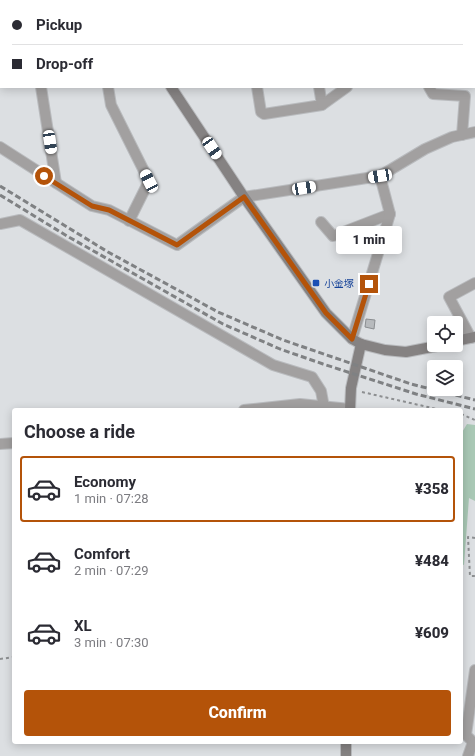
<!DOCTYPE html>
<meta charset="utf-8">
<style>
:root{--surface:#fff;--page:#f7f7f7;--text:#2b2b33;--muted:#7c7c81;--line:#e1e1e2;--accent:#b45309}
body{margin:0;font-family:Roboto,"Noto Sans JP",sans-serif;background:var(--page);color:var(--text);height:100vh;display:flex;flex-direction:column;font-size:15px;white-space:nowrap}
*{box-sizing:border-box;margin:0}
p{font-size:13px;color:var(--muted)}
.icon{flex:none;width:22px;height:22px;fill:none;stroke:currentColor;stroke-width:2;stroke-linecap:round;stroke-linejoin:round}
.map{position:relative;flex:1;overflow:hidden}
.drawer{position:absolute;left:12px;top:408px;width:451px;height:336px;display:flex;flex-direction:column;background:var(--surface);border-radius:4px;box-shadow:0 2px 10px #0003}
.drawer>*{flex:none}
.top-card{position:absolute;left:0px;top:0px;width:475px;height:88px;box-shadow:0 2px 10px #0003;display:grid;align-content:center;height:88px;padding:0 12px;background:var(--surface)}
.tools{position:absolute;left:427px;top:316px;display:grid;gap:8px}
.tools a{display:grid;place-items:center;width:36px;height:36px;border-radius:4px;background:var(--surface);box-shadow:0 2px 10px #0003;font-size:20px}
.end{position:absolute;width:18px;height:18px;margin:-9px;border:5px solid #b45309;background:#fff;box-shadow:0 0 0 2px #fff}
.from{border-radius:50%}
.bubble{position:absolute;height:28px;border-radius:4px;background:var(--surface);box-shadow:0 2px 10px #0003;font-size:13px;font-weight:800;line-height:28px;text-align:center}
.car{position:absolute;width:12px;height:24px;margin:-12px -6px;border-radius:5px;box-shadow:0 0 3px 1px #0007;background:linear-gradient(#fff 24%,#345 0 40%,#fff 0 76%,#345 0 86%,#fff 0)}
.top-card b{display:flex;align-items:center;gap:14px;height:38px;font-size:15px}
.top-card b+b{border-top:1px solid var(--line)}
.top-card i{width:10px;height:10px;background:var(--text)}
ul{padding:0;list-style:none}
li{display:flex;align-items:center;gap:12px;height:66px;margin:0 8px 6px;padding:0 4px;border:2px solid transparent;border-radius:4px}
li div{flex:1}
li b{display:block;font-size:15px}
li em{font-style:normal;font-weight:800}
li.current{border-color:var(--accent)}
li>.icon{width:36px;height:36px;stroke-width:1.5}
h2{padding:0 12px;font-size:18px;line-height:48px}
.button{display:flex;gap:8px;margin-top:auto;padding:8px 12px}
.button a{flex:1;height:46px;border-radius:4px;background:var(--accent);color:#fff;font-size:16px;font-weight:800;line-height:46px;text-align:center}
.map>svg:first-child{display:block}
.green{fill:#a9c8b5}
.building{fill:#b7babd;stroke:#8a8d90}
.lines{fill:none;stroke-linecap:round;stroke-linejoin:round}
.street-casing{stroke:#b9bbbe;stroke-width:12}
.secondary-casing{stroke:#b9bbbe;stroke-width:12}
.path{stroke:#8d8f91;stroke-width:2;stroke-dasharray:3 3;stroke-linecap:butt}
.street{stroke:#a2a0a0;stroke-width:10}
.secondary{stroke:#858282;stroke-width:10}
.rail{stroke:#7f8183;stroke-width:3;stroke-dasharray:6 3;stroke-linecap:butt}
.route{stroke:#b45309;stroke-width:5}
.transit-dot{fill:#1a4fb4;stroke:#dcdfe2;stroke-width:1.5}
.labels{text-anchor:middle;stroke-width:4;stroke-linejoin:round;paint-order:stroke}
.transit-label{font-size:10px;fill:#164399;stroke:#dcdfe2;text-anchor:start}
</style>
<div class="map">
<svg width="475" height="756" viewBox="0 0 475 756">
<rect width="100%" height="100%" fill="#dcdfe2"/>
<!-- green -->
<polygon class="green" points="467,424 475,425 475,501 469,498 464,565 461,564 461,434"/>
<!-- building -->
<polygon class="building" points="366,319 375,320 374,329 365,327"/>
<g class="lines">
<!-- street casing -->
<g class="street-casing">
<g id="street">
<polyline points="28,0 28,1"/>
<polyline points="95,0 96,1"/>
<polyline points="243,0 243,1"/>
<polyline points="306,0 306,1"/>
<polyline points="368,0 368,1"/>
<polyline points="61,1 76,0"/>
<polyline points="41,87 56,183"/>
<polyline points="108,87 111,105 149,181 129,221"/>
<polyline points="257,87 261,112 264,114 322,105 319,87"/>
<polyline points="429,87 433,94 465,96 462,135"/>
<polyline points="322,105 347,87"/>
<polyline points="0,147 92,206 109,210 177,245 244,197 380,176 425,149 452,137 475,132"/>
<polyline points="321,222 333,236 390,214"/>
<polyline points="0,224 20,220 273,365 312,377 321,391 324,407"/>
<polyline points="471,338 449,297 475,283"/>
<polyline points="352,339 390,214 380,176"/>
<polyline points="244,410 300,404 350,409"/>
<polyline points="0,444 14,443"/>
<polyline points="473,742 466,735 475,670"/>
<polyline points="468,756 473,742 475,742"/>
</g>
</g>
<!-- secondary casing -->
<g class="secondary-casing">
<g id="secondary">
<polyline points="139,0 140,1"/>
<polyline points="171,87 244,197 326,313 352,339 361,344 385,350 406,352 442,345"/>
<polyline points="456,341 475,337"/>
<polyline points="350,410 351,388 361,344"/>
<polyline points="346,742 346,756"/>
</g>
</g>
<!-- path -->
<g class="path">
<polyline points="362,392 441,410"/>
<polyline points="461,414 475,420"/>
<polyline points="475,538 468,537 470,576 475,576"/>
<polyline points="0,659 14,657"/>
</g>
<!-- street -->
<use href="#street" class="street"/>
<!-- secondary -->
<use href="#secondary" class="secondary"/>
<!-- rail -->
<g class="rail">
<polyline points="0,186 108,252 218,312 283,340 411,384 475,400"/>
<polyline points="0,195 67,236 223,324 280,349 323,364 416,394 475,409"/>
</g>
</g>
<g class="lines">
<!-- route -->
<polyline class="route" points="44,176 92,206 109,210 177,245 244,197 326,313 352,339 369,284"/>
</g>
<!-- markers -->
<rect class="transit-dot" x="312" y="279" width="8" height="8" rx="2"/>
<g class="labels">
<!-- transit labels -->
<g class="transit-label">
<text x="324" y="287">小金塚</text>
</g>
</g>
</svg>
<div class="tools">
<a><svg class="icon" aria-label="locate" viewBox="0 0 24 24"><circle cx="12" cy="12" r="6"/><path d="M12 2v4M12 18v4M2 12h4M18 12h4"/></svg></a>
<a><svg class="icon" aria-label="layers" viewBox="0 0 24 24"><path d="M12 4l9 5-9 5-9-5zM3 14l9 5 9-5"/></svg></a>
</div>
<i class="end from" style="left:44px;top:176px"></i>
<i class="end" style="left:369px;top:284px"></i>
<div class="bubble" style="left:336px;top:226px;width:66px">1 min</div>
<i class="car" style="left:50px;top:142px;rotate:171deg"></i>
<i class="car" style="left:212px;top:148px;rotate:146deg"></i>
<i class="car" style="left:380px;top:176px;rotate:261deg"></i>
<i class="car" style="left:149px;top:181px;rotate:333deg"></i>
<i class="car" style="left:304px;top:188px;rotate:81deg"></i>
<div class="top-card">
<b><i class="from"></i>Pickup</b>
<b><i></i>Drop-off</b>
</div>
<section class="drawer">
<h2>Choose a ride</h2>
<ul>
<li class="current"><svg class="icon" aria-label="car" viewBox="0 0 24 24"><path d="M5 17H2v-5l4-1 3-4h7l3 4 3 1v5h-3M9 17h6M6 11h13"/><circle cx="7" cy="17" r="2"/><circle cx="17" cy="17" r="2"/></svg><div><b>Economy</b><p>1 min · 07:28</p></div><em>¥358</em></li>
<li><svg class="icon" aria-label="car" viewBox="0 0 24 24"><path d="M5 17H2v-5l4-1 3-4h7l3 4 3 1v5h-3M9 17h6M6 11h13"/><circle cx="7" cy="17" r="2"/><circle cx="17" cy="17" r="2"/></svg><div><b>Comfort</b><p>2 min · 07:29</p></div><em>¥484</em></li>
<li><svg class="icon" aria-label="car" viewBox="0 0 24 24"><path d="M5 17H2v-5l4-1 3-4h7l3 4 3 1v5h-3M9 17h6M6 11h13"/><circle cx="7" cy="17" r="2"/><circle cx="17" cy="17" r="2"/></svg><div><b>XL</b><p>3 min · 07:30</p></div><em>¥609</em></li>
</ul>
<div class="button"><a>Confirm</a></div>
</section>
</div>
